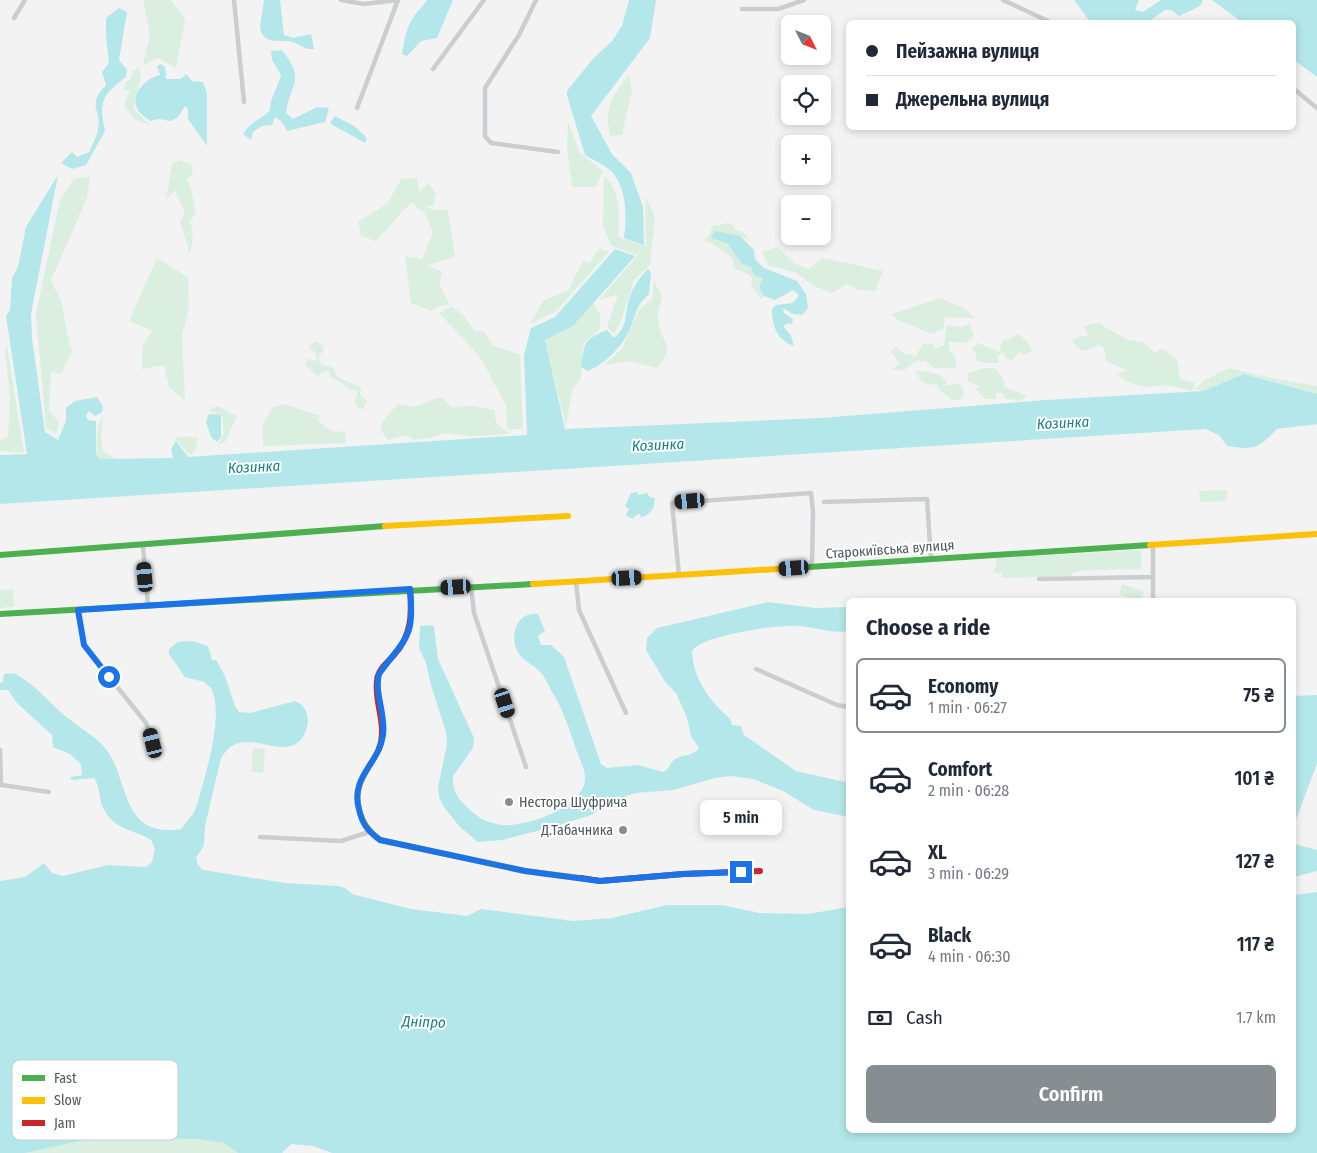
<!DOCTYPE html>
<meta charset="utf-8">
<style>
:root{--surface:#fff;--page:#f6f6f7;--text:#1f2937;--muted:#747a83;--line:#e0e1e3;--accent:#868e92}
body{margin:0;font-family:"Fira Sans Condensed",sans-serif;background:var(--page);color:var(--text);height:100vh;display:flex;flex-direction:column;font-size:19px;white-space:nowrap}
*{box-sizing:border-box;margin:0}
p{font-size:16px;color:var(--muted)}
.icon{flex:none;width:28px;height:28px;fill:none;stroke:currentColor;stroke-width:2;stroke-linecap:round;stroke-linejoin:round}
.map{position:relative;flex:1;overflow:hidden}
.drawer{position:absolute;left:846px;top:598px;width:450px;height:535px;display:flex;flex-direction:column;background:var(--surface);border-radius:8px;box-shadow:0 2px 8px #0003}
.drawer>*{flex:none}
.top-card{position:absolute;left:846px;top:20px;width:450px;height:110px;border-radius:8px;box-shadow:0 2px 8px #0003;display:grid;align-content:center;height:110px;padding:0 20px;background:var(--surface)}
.needle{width:32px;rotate:132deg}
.controls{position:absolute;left:781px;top:15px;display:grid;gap:10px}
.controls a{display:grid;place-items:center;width:50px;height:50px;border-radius:8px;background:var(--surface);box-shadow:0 2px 8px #0003;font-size:25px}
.end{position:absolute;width:22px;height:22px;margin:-11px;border:6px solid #1a73e8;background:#fff;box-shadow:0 0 0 2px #fff}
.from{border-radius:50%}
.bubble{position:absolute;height:35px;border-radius:8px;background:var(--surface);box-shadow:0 2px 8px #0003;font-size:16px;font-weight:600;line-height:35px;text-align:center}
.car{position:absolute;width:15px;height:30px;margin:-15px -8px;border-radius:6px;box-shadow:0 0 4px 1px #0007;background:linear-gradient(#222 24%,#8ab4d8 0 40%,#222 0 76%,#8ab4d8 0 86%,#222 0)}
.top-card b{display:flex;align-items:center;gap:18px;height:48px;font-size:19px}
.top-card b+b{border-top:1px solid var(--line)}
.top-card i{width:12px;height:12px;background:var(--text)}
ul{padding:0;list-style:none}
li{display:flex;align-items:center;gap:15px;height:75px;margin:0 10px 8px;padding:0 10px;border:2px solid transparent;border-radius:8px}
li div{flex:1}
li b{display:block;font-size:19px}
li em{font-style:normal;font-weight:600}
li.selected{border-color:var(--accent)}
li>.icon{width:45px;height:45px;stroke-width:1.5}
h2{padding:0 20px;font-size:22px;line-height:60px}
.pay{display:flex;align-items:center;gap:12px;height:55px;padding:0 20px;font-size:19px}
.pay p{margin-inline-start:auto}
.cta{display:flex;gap:10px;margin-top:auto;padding:10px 20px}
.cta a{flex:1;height:58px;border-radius:8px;background:var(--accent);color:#fff;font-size:20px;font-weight:600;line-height:58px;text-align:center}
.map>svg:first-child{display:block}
.green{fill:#daefdf}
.water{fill:#b3e7e9}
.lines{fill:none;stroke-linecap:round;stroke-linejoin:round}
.street{stroke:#cbcece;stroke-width:4.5}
.fast{stroke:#4caf50;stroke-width:6}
.slow{stroke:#ffc107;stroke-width:6}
.jam{stroke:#c62828;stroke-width:6}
.route{stroke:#1a73e8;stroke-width:6}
.poi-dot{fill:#868e92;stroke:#fff;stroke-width:2}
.labels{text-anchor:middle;stroke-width:4;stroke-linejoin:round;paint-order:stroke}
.street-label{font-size:14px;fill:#4b585d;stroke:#fff}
.poi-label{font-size:14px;fill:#4b585d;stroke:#fff;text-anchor:start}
.water-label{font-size:15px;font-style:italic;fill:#198084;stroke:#fff}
.key{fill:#fff;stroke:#c9cdce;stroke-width:1}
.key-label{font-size:14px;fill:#4b585d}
</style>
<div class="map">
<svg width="1317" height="1153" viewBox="0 0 1317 1153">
<rect width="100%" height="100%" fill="#f3f3f3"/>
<!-- green -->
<g class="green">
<polygon points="143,0 171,0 185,20 176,68 159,58 143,65 150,35"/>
<polygon points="139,68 141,77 133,108 151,126 135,119 124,106 130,90 124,90 125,83 131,78 133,71"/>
<path d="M629,75L632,90L622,135L610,136C604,108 611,97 629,75Z"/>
<polygon points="568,122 580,153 603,171 596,187 572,187 567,149"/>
<path d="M178,160L191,164L193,173L187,180L191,188L196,212L190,221C193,232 195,245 188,254V246L180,223L185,212L175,191L166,199L172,164Z"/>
<polygon points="90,176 87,198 51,280 62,302 66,329 72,351 61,374 51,372 49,410 59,423 56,434 46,427 36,314 60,200 74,179"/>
<path d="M604,176C621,190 620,217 618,237L646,246L645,196L655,216L650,265L634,280L621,321L614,334L607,327L618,295L599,300L638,255L611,246L603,225Z"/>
<polygon points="417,178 419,192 428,183 436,194 433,206 424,206 434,210 448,210 455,257 428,265 442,272 439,284 450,305 442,305 431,311 411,303 405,256 422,259 433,233 425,213 411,202 376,241 361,236 358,222 388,203 401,179"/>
<path d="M724,223L733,225L735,230L743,232L749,240L740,236L727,243L742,264L752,267L763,278L759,287L764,296L761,299L751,286L752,279L750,275L733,268V259C727,253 711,242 703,240L709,236L712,225L719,226Z"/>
<polygon points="777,247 796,264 809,269 823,258 883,271 875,291 858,290 847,284 832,293 812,285 797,273 768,265 762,252"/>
<polygon points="600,248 609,252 555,312 530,324 543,301 568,290 583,261 589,263"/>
<polygon points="157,258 188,277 189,309 182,335 185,401 169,387 164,365 142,369 142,347 152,331 129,321"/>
<path d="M654,281L662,296C661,303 657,313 658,320C661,342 677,345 657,368L629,361L604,365L622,349L639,310L652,299Z"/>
<polygon points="940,298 965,309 975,318 945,317 943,329 931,334 898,320 892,314"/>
<polygon points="593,303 600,315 600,329 583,344 581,378 572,390 566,427 545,340 573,326"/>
<polygon points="452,306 464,316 475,332 483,331 494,346 520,355 523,429 507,429 506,405 480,357 439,313"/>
<polygon points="1098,323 1128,340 1143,342 1155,353 1162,348 1177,359 1180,379 1195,383 1192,391 1166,385 1147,387 1130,383 1117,375 1126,370 1106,361 1105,350 1100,345 1085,351 1077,348 1072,339 1088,335 1084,326"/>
<polygon points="970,324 974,335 965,343 949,342 949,351 955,356 957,368 934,368 926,361 916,361 903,371 892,369 900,363 890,351 896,347 906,355 912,354 915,357 923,344 933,344 935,349 944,345 947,325 961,327"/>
<polygon points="1018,334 1026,340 1032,351 1024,355 1020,351 1011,361 1005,357 1003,352 997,356 999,363 986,363 975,360 977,354 972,349 978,343 999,352 1003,339 1009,340"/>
<path d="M315,341L322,344L324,351L318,356L321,364L333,368L338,377L362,388L360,394L367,401L363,409L358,407L355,402L358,390C347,392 342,380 331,378L329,371L323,372L318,377L305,365L308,358L317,362L315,352L309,347Z"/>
<polygon points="7,345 24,453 0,451 0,440 8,437 10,398 5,351"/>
<polygon points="985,368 995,368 1004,380 1004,387 1028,396 1019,401 1005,398 1002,393 996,393 996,399 985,399 975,388 982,388 968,381 967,374"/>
<path d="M1229,368C1258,376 1288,381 1317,386V396L1315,393L1244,374L1203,391L1196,389L1205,380Z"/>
<path d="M915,371C927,371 937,372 946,380V385L959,384L964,389L963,397L959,400H952L938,389L937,384C925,386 920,381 915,371Z"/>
<polygon points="441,397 452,407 471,406 494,410 497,424 510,434 472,436 444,433 429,438 415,440 406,435 388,440 381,430 382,422 398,404 414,407"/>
<path d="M285,404L320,416L318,420C328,429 331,434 345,431L346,443L263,446V425L272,408Z"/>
<polygon points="218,406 237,416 225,442 218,445 224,433 222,416 209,410"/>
<polygon points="103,415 101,438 103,451 116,459 100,459 96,455 98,425"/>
<polygon points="184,436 198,438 195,452 190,455 174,438"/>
<polygon points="1227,490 1227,501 1200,502 1199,491"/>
<polygon points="1141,550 1141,569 1085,570 1073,573 1071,576 1002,578 1002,573 994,573 994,569 996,568 996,558"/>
<polygon points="1122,584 1144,591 1141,600 1119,595"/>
<polygon points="13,589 14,607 0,608 0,590"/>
<polygon points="253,748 265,749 263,773 251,772"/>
<path d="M125,1138C149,1138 225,1132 238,1153H25L80,1141Z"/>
</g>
<!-- water -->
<g class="water">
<path d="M264,0H280L284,35L293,38L311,34L314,49C303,50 301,44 292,42C279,39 263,46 260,27Z"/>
<path d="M427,0H453L437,38L421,41L407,56L402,54C404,41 406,30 412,19C416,12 423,7 427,0Z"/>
<path d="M629,0H656L650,38L591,116L612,154L631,173L643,207L644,245L624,238C627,217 627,189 612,172C605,165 593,160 585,155L567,95V91L592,60L612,41L622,26Z"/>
<polygon points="1074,0 1139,0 1135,10 1143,12 1161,0 1203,0 1200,6 1179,16 1171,10 1165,10 1148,22 1096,22 1088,19"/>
<polygon points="1212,0 1317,0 1317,77 1294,60 1294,22 1242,22"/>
<path d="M119,8L127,12L119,60L127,70L126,77C101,96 99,101 105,131L86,165L72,169L61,163L72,152L77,157L89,152C92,145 97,137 98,129C103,110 85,107 106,85L102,72L109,63L106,36V18Z"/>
<path d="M282,50C306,82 291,80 286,113L293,119L317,107L329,108L325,122L287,131L282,122L275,117L272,125L262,126L253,132L251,140L243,134C253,119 260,121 270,110C270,97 278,87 281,75L272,60L271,51Z"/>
<path d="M161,64L165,67L166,79H181L186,74L192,81L203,82L207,93V146L188,119V109L185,106L178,117L171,121L159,119L150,121C147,118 140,114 138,110C129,94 146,78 160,75L157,66Z"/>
<polygon points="335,116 354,126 367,138 365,143 331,124 331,121"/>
<path d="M58,175L31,314L32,338L45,432L58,440L66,421V408L75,401L97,397L103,406L102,412L95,416L89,411L86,416L88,420L96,421V455L100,459L173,458L171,449L176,441L188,457L527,435L524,355L531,328L555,317L615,249L635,256L573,326L545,340L565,429L821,418L1046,400L1203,391L1244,374L1317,394V424L1277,429C1258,449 1254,450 1227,446L1219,435L1205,429L0,504V455L27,454L6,316L10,310L12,278L18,267L26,227Z"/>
<path d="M715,231L740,236L754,250L755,259L764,268L797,281L806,294L808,308L802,315L793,314L783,308L784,313L793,319L792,324L788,323L783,326L791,336L794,346C777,340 772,326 772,309L776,305L793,303L799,295L793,290L775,300L764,296L759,287L763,278L755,276L751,267L742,264L727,243L711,238Z"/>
<path d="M648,269L651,273L649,294C633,309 637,315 629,331C622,347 603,365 588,371L581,367C585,343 582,340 607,330L614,338C629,325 624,317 629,299C633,287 639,278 648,269Z"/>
<polygon points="209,414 221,415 221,437 217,442 211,437 206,422"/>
<path d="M637,492L638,495L647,493L650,497L655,498C654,510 651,513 641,518L640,514L636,515L633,519L626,516L629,509L625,506L631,493Z"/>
<path d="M768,602L815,608L849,607V631C832,634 816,627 799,626C780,624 701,635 692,651C693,679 710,701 730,719L732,725L741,726L744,735L796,771L849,783V817L814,810L783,791L753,779L731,776L715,778L673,790L636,793L617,799L591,815L556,826L502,840L478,842L459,826L444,807L439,797L438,788L447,744L446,732L431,685L426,663L419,648L420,626L432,625L434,627L438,659L474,738L473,748L453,776C452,789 457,798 466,806C476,817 487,823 502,825C526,827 585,808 585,778C585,768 579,759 576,749C569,728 563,709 551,690C548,685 546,679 542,674C534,663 521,662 516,648C510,632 519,611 538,614L545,631L538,636L541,645H551L564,657L601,764L607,768L638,765L663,772C670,769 669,764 674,760C681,754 693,757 699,748L691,736L687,718L676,693L666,683L646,650L647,638L657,628Z"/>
<path d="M192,641L208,646L212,660H216L225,676L235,706L239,712L250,713L295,701C301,703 306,709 307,715C309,722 307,729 304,735C291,760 260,737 239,743C230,745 226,751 221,758L205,826L204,845L196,858L198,865L203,870L285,883L338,886L345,888L352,894L411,909L467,916L481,909L573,921L612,918L667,905H722L759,913L808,914L849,907V1130H1294V895L1317,892V1153H332L313,1146L291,1144L282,1153H238L224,1143L200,1139L125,1138L80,1141L25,1153H0V881L25,877L44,863L52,873L63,876L108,865L146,867L152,862L155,849L151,840C133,829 114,830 103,808C99,799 100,786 94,778L71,780V777L82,775L81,764L70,754L53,747L52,735L17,703L8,690H0V683L3,682L4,674L14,673C37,685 52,707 73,722C84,731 96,737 105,748C130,777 119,839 181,829L193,814L197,805C205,775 225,716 211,688L204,682L185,677L169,654V649L178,642Z"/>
<polygon points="1317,695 1317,763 1294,825 1294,696"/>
<polygon points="1294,844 1317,850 1317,871 1294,877"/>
</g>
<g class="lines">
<!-- street -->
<g class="street">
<polyline points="234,0 244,102"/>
<polyline points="341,0 364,4 398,0"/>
<polyline points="536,0 519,35 485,88 485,136 491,143 558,152"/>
<polyline points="1003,0 1050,22"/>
<polyline points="742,9 778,9 804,0"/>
<polyline points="14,18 25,0"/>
<polyline points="433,69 484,0"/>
<polyline points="1294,89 1317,108"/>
<polyline points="357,108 398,0"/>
<polyline points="824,502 927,499 931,559"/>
<polyline points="143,546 148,605"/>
<polyline points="679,575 672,503 811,493 813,512 812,567"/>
<polyline points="1039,579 1152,577"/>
<polyline points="576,582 579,610 626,713"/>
<polyline points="471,586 474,613 526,767"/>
<polyline points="1153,600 1153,545"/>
<polyline points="78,610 84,645 146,723 153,743"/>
<polyline points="756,669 837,705 849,707"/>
<polyline points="0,750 1,785"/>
<polyline points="2,785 49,792"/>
<polyline points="260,837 341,841 369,832"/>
</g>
<!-- fast -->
<g class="fast">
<polyline points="0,555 385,526"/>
<polyline points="778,569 1150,545"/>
<polyline points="0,614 533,584"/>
</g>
<!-- slow -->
<g class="slow">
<polyline points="385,526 568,516"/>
<polyline points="1150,545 1317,534"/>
<polyline points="533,584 778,569"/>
<path d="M379,749C374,759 368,767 363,777C351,800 360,825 380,840L525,871L581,878"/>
</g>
<!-- jam -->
<g class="jam">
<path d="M379,749C388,725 374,704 377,680C378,669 388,662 394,655C412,635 412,614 410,589"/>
<polyline points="581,878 600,881 683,874 760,871"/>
</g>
</g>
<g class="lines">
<!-- route -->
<path class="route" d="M109,677L84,645L78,610L410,589C415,638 406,637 379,674C374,693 386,714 383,735C379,764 350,777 359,809C362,824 368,831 380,840L525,871L600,881L683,874L741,872"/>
</g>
<!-- markers -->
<g class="poi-dot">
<circle cx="509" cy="802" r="5"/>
<circle cx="623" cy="830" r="5"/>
</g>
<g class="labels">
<!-- street labels -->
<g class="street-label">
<text transform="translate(890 549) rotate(-4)" y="5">Старокиївська вулиця</text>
</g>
<!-- poi labels -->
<g class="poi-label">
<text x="519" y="807">Нестора Шуфрича</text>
<text x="613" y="835" text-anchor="end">Д.Табачника</text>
</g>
<!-- water labels -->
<g class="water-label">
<text transform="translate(1063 423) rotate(-3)" y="5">Козинка</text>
<text transform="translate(658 445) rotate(-3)" y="5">Козинка</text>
<text transform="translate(254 467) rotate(-3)" y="5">Козинка</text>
<text transform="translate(424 1022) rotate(2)" y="5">Дніпро</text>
</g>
</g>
<!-- legend -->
<rect x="12" y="1060" width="166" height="80" rx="8" class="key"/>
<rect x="22" y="1075" width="23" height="6" fill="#4caf50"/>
<rect x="22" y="1097" width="23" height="7" fill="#ffc107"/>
<rect x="22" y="1120" width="23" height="6" fill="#c62828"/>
<g class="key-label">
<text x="54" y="1083">Fast</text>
<text x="54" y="1105">Slow</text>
<text x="54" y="1128">Jam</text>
</g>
</svg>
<div class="controls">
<a><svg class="needle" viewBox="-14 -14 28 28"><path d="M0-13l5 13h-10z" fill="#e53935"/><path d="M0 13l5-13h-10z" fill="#747a83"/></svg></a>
<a><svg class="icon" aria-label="locate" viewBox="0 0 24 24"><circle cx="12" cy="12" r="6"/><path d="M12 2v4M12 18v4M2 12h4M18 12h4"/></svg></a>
<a>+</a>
<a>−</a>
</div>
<i class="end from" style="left:109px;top:677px"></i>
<i class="end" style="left:741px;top:872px"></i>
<div class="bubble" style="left:700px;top:800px;width:82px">5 min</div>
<i class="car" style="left:690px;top:501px;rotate:265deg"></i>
<i class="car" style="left:794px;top:568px;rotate:266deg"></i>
<i class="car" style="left:145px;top:577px;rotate:355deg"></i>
<i class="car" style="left:627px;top:578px;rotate:87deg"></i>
<i class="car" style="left:456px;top:587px;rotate:267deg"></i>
<i class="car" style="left:505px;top:703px;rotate:162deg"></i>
<i class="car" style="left:153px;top:743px;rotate:346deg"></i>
<div class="top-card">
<b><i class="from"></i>Пейзажна вулиця</b>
<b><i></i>Джерельна вулиця</b>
</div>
<section class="drawer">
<h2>Choose a ride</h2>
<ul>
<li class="selected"><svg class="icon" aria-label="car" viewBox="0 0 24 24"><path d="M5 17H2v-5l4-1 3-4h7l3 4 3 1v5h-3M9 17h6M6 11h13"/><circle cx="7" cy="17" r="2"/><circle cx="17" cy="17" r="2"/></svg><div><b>Economy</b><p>1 min · 06:27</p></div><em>75 ₴</em></li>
<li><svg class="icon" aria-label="car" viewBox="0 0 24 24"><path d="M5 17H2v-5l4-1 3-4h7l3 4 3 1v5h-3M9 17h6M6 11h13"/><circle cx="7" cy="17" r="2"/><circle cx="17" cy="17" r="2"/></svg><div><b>Comfort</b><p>2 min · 06:28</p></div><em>101 ₴</em></li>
<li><svg class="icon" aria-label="car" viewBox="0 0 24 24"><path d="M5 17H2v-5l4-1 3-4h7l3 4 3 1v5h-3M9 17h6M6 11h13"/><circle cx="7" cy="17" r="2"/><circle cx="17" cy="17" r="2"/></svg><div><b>XL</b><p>3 min · 06:29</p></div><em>127 ₴</em></li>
<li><svg class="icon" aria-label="car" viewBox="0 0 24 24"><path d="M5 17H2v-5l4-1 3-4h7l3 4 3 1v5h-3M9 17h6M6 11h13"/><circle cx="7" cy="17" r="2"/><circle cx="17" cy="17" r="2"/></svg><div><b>Black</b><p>4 min · 06:30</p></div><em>117 ₴</em></li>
</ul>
<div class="pay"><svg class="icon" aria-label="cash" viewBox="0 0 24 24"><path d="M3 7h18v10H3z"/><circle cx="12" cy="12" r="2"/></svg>Cash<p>1.7 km</p></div>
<div class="cta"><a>Confirm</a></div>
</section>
</div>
